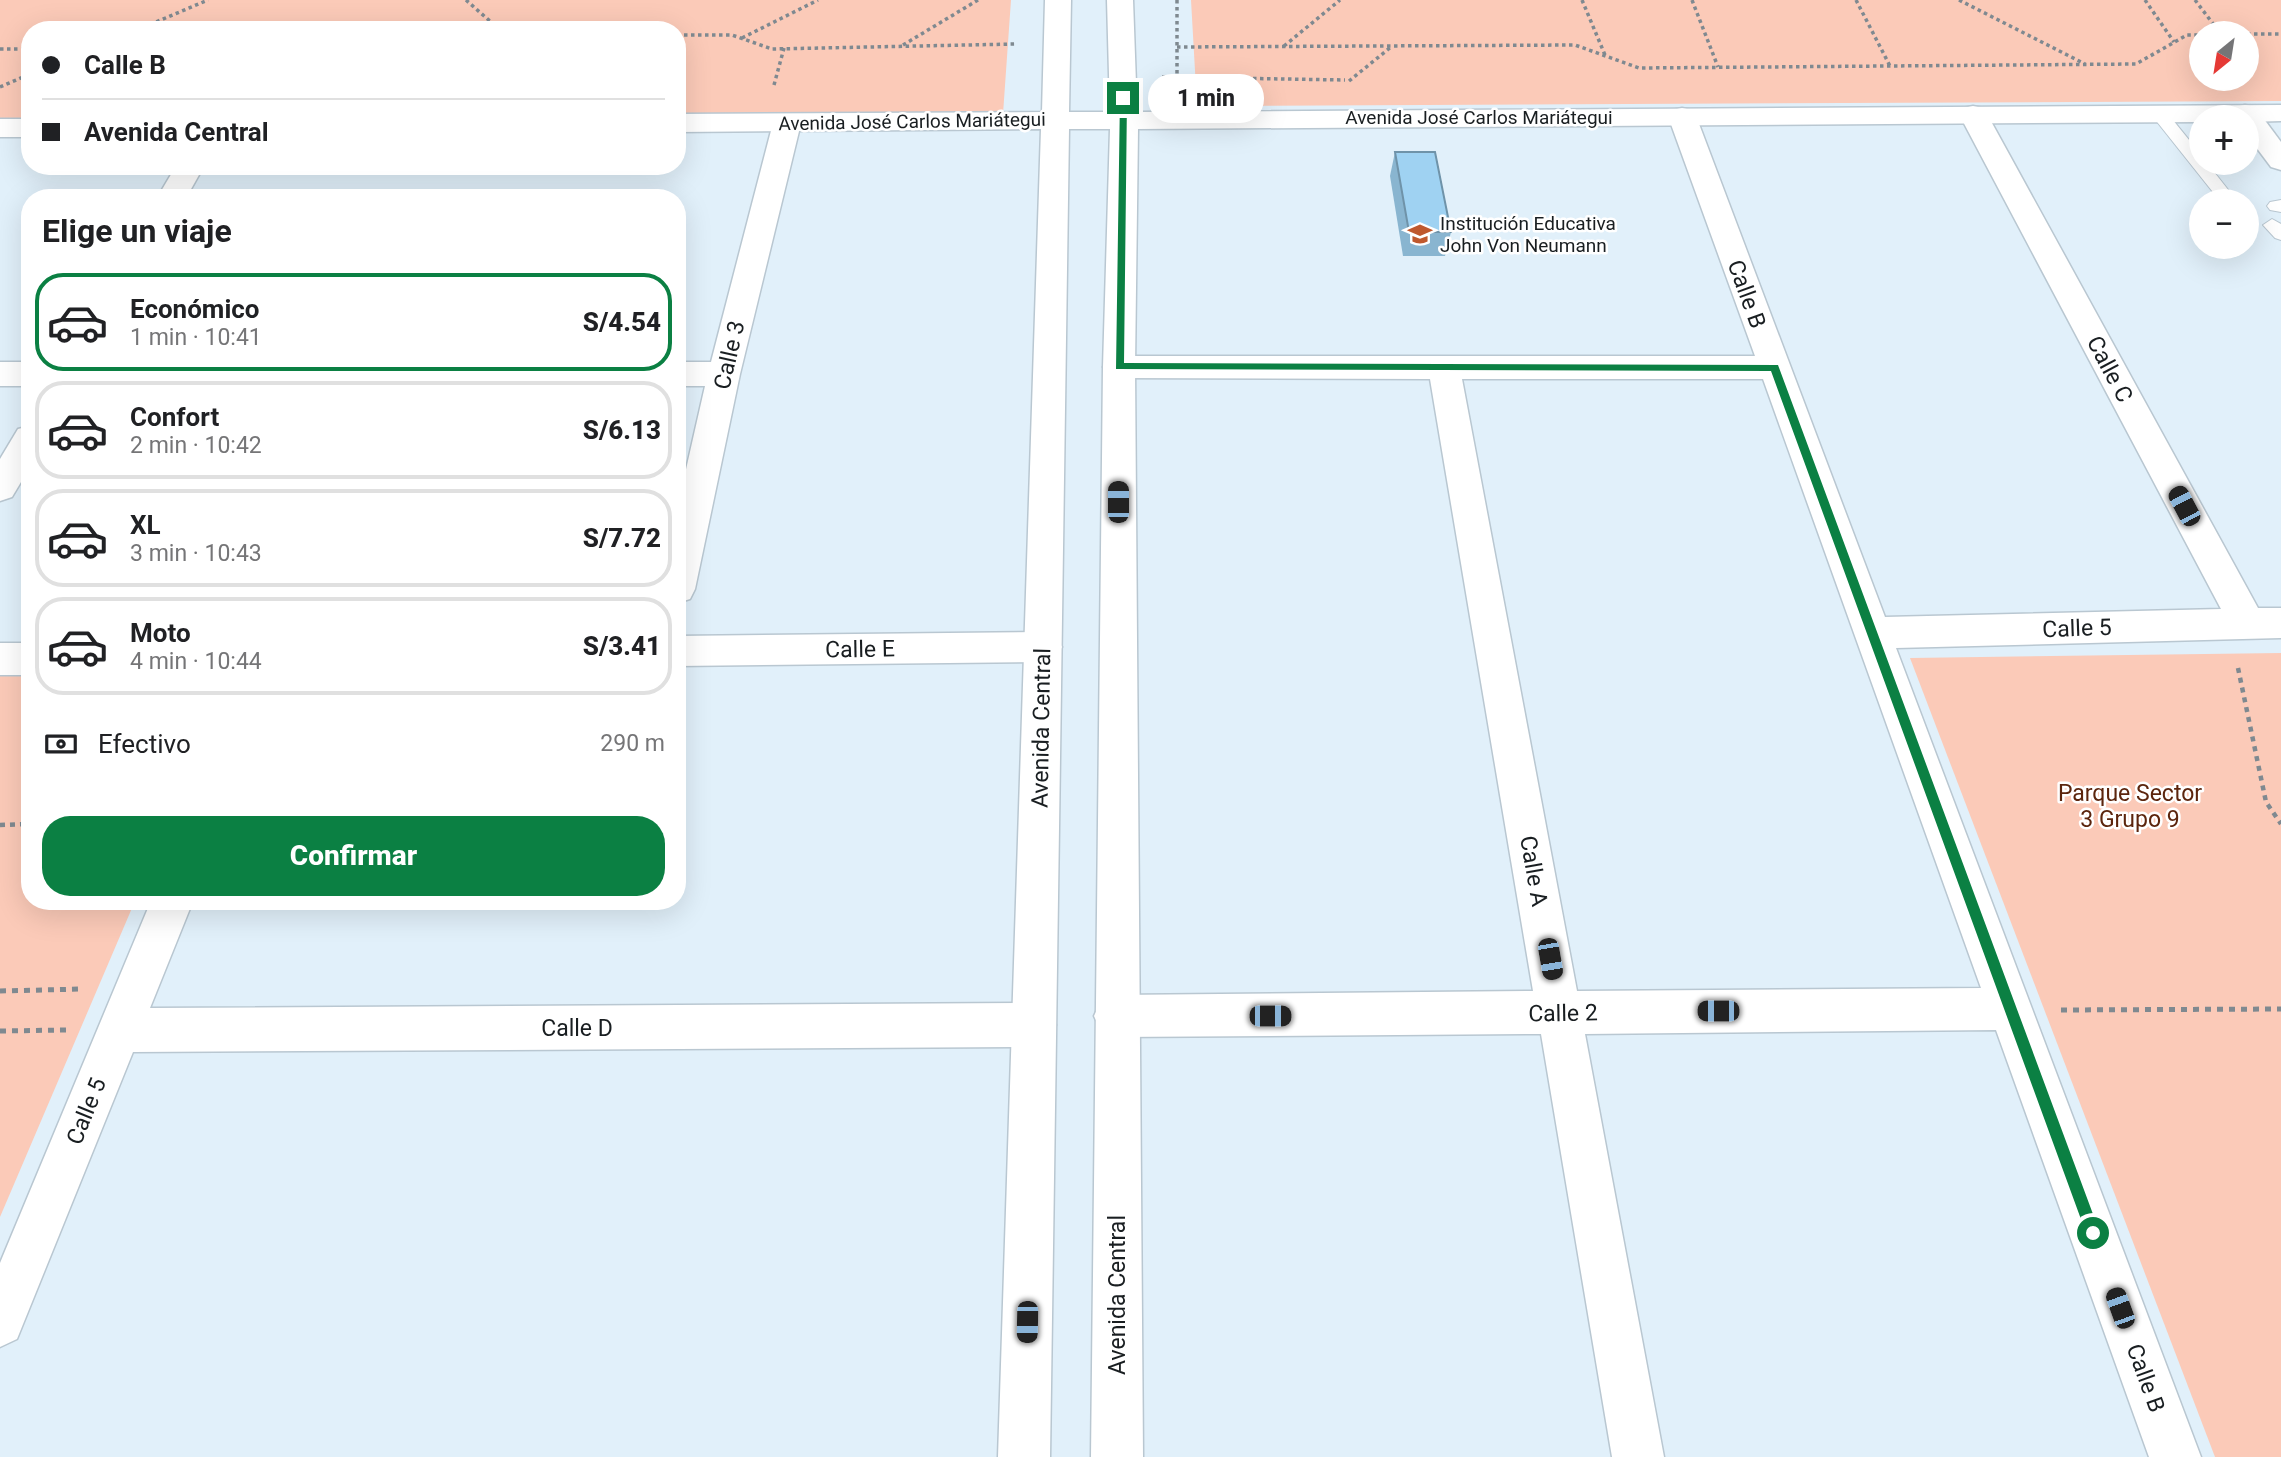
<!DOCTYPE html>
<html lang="es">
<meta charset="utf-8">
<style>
:root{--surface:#fff;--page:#f6f6f6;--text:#202124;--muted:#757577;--line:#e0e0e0;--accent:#0b8043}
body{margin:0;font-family:Roboto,sans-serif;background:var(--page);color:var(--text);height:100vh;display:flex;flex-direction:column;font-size:26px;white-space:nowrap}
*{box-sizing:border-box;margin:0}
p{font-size:23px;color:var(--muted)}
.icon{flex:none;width:38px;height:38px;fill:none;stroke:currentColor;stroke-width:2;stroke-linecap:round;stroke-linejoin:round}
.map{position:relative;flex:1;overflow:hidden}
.sheet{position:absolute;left:21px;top:189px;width:665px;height:721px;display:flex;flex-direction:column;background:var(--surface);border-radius:28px;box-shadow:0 7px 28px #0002}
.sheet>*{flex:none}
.banner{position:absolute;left:21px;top:21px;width:665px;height:154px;border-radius:28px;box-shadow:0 7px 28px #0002;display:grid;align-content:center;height:154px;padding:0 21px;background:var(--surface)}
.needle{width:46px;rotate:210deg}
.fabs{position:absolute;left:2189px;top:21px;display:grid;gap:14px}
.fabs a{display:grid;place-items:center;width:70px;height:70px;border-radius:50%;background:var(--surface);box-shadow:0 7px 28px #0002;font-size:35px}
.end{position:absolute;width:32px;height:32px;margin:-16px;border:9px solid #0b8043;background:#fff;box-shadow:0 0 0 4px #fff}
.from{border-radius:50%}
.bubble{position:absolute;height:49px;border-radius:24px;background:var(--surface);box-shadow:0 7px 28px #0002;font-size:23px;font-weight:800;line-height:49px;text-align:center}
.car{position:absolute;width:21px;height:42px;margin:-21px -10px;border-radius:9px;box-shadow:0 0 5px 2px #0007;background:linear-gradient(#222 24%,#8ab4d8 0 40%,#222 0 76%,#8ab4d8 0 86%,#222 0)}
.banner b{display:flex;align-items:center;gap:24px;height:66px;font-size:26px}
.banner b+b{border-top:2px solid var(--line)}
.banner i{width:18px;height:18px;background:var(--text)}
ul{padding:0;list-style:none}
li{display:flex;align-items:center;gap:21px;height:98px;margin:0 14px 10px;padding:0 7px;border:4px solid var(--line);border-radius:28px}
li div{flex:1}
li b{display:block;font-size:26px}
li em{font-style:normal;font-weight:800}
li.selected{border-color:var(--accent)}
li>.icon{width:63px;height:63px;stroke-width:1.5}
h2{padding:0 21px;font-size:32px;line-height:84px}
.pay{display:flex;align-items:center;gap:18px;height:77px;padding:0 21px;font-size:26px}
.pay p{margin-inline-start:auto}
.action{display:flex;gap:14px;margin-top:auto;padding:14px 21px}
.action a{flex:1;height:80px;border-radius:28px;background:var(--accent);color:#fff;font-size:28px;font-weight:800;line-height:80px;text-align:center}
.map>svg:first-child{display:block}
.green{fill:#fbcab8;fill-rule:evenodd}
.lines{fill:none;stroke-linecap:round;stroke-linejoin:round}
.lane-casing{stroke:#b9c7d1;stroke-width:2}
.street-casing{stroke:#b9c7d1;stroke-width:3}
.secondary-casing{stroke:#b9c7d1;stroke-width:3}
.path-far2{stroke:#7f8990;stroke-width:3.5;stroke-dasharray:3.5 3.5;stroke-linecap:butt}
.path-far1{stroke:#7f8990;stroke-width:4.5;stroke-dasharray:5 5;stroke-linecap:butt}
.path{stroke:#7f8990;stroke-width:5;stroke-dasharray:6 6;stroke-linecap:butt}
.lane{fill:#fff;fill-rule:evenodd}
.street{fill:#fff;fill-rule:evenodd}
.secondary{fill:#fff;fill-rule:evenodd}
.wall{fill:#89b5d0}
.building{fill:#9fd2f2;stroke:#6f93a9;stroke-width:2}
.route{fill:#0b8043}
.labels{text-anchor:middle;stroke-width:5;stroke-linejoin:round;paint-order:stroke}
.far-street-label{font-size:19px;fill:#191e21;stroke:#fff}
.far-poi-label{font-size:19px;fill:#191e21;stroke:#fff;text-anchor:start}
.street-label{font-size:23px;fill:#191e21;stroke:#fff}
.park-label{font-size:23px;fill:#5c250d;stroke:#fff}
</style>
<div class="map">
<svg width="2281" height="1457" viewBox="0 0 2281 1457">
<rect width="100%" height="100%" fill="#e1f0fa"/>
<!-- green -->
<g class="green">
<polygon points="0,0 1011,0 1003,114 677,116 677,30 30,30 30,118 0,118"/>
<path d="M1191,0H2281V101L1197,106ZM2202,33H2247V79H2202Z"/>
<polygon points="2281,653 2281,1457 2215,1457 1910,658"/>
<polygon points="0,670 30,670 30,901 135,901 0,1217"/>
</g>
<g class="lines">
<!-- lane casing -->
<g class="lane-casing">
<g id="lane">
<polygon points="2158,108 2164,109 2202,156 2202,163 2207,163 2237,201 2220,201 2150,113"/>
<polygon points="2281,200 2281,212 2270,210 2267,206 2270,202"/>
<polygon points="2272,219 2281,224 2281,240 2275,238 2263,225"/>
</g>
</g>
<!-- street casing -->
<g class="street-casing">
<g id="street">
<polygon points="2245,105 2255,107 2281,142 2281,170 2271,167 2247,135 2247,117 2234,117 2231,113 2235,107"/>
<path d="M1973,106L1983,108L1987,114L2258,608H2281V638L1896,648L2201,1457H2149L1996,1030L1585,1034L1664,1457H1612L1541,1034L1116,1037L1101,1031L1094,1016L1101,1001L1116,995L1533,991L1430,379L1119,378L1108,375L1103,367L1108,359L1119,356H1755L1668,116L1672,110L1682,108L1692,110L1696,116L1885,617L2221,609L1959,114L1963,108ZM1462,379H1763L1981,988L1577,991Z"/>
<polygon points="787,114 797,117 801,123 740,374 695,589 690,599 677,603 677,509 705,386 677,386 677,362 711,362 773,123 777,117"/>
<polygon points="176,166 204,166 186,198 157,198"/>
<rect x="0" y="362" width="30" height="24"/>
<polygon points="30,426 30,467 12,497 0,501 0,459 18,429"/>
<polygon points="1043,632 1056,636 1062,647 1056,658 1043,662 677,666 677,636"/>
<rect x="0" y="643" width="30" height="32"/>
<polygon points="151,901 193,901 150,1008 1034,1003 1050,1010 1056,1025 1050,1040 1034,1047 133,1052 17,1339 0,1347 0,1263"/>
</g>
</g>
<!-- secondary casing -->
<g class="secondary-casing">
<g id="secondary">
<polygon points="1045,0 1071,0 1069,112 1110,112 1107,0 1133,0 1137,112 2281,105 2281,121 2247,122 2247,117 2202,117 2202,122 1138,129 1135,367 1143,1457 1091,1457 1103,367 1110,129 1069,129 1050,1457 998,1457 1041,129 677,132 677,114 1042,112"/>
<rect x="0" y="119" width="30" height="18"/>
</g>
</g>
<!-- path-far2 -->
<g class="path-far2">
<polyline points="466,0 500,30"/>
<polyline points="1177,0 1177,76"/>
<polyline points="1582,0 1605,55"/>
<polyline points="1692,0 1718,67"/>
<polyline points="1856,0 1890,66"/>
<polyline points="1959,0 2085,64"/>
<polyline points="2145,0 2174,42"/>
<polyline points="2195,0 2220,33"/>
<polyline points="137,30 208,0"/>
<polyline points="2247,34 2281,34"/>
<polyline points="677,35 732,35 772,49 1016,44"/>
<polyline points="742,38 818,0"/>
<polyline points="903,45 978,0"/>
<polyline points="1284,46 1340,0"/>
<polyline points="1177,47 1575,45 1639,68 2136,64 2187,35 2202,35"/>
<polyline points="0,49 30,49"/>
<polyline points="1162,77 1345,80"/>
<polyline points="1349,81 1391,47"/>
<polyline points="774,85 784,48"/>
<polyline points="0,87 30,74"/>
</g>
<!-- path-far1 -->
<g class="path-far1">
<polyline points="2238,668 2266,802 2281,824"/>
<polyline points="0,825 30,824"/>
</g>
<!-- path -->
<g class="path">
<polyline points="0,991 83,989"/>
<polyline points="2061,1010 2281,1009"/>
<polyline points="0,1031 66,1030"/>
</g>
<!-- lane -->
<use href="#lane" class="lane"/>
<!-- street -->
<use href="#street" class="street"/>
<!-- secondary -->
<use href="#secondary" class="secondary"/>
</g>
<!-- wall -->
<polygon class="wall" points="1395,152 1451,232 1445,256 1403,256 1390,176"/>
<!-- building -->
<polygon class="building" points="1395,152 1435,152 1451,232 1409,232"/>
<!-- route -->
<polygon class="route" points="1120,96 1127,98 1124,363 1778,365 2100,1233 2098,1238 2093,1240 2086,1233 1771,371 1116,369"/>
<!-- icons -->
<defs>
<g id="school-bare" transform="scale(1.89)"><path d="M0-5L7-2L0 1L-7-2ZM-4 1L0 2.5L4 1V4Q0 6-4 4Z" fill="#bf582d" stroke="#fff" stroke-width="2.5" paint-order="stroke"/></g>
</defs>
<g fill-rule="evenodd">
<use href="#school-bare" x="1420" y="234"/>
</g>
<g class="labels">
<!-- far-street labels -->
<g class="far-street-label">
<text x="1479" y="124">Avenida José Carlos Mariátegui</text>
<text transform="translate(912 121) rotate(-1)" y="7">Avenida José Carlos Mariátegui</text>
</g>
<!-- far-poi labels -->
<g class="far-poi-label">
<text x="1440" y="230">Institución Educativa<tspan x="1440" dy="22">John Von Neumann</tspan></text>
</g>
<!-- street labels -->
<g class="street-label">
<text transform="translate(1747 294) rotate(70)" y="8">Calle B</text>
<text transform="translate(729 355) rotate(-77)" y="8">Calle 3</text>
<text transform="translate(2110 369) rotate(62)" y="8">Calle C</text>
<text transform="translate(2077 628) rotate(-2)" y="8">Calle 5</text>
<text transform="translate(860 649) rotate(-1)" y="8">Calle E</text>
<text transform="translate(1041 728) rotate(-89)" y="8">Avenida Central</text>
<text transform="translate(1534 871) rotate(80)" y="8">Calle A</text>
<text transform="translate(1563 1013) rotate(-1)" y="8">Calle 2</text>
<text x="577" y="1036">Calle D</text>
<text transform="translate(86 1111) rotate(-68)" y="8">Calle 5</text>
<text transform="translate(1117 1295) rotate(-90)" y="8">Avenida Central</text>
<text transform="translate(2146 1378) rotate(70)" y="8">Calle B</text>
</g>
<!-- park labels -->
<g class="park-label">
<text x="2130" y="801">Parque Sector<tspan x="2130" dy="26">3 Grupo 9</tspan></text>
</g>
</g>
</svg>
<div class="fabs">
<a><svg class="needle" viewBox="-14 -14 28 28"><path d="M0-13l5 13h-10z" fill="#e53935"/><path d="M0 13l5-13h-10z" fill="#757577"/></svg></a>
<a>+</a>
<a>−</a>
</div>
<i class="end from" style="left:2093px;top:1233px"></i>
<i class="end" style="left:1123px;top:98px"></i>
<div class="bubble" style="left:1148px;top:74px;width:116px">1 min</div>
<i class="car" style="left:1118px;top:502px;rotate:0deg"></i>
<i class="car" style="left:2184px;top:506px;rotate:332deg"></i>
<i class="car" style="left:1550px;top:959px;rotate:170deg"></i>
<i class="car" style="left:1718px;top:1011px;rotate:270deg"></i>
<i class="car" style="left:1270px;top:1016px;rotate:90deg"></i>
<i class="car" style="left:2120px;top:1308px;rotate:340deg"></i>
<i class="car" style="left:1027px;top:1322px;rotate:181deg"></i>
<div class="banner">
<b><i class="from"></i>Calle B</b>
<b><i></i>Avenida Central</b>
</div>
<section class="sheet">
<h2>Elige un viaje</h2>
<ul>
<li class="selected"><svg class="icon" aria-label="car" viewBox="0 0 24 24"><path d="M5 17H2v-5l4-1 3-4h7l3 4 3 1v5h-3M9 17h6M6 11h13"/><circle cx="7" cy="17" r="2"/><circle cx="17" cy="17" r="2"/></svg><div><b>Económico</b><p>1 min · 10:41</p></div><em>S/4.54</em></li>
<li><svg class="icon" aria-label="car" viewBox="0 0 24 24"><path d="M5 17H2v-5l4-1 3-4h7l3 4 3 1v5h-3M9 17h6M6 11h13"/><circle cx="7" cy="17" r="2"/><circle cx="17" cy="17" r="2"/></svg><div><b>Confort</b><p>2 min · 10:42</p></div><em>S/6.13</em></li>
<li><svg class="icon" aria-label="car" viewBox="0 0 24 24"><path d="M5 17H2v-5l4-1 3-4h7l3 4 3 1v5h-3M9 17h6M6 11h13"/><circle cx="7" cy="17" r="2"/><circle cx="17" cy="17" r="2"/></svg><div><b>XL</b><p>3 min · 10:43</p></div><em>S/7.72</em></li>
<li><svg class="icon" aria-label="car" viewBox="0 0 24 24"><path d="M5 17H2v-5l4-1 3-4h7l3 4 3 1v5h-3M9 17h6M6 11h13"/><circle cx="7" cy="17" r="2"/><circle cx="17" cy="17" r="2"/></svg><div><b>Moto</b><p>4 min · 10:44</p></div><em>S/3.41</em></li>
</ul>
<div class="pay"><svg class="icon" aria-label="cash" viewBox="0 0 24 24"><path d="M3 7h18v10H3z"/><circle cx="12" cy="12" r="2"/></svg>Efectivo<p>290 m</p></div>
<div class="action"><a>Confirmar</a></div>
</section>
</div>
